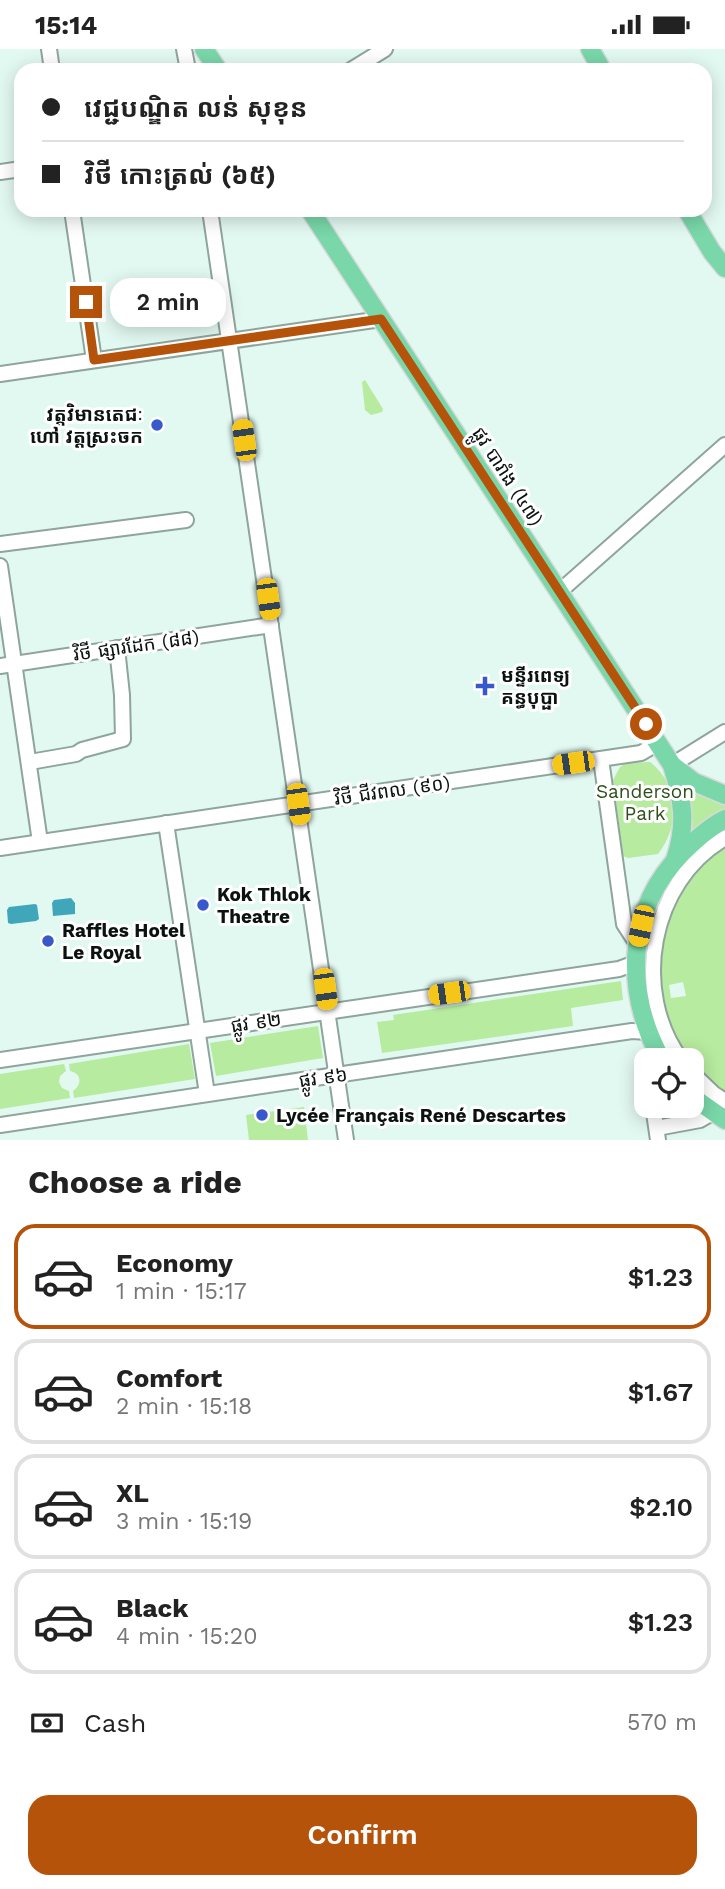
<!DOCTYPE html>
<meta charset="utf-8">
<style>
:root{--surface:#fff;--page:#f6f6f6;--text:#222;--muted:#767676;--line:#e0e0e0;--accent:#b45309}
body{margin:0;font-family:"Work Sans","Noto Sans Khmer",sans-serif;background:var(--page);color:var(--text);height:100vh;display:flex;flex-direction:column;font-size:26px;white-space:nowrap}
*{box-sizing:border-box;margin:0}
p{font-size:23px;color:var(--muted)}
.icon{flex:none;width:38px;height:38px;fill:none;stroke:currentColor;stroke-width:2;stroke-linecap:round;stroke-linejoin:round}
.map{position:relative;height:1091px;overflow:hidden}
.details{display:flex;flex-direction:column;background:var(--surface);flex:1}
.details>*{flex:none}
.hud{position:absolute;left:14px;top:14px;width:698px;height:154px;border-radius:21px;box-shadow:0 4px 18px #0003;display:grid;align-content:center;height:154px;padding:0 28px;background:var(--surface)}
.tools{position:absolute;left:634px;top:999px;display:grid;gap:14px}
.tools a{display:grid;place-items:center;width:70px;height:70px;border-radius:14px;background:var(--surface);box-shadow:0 4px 18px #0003;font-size:35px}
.end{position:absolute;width:32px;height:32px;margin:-16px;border:9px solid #b45309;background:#fff;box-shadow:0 0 0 4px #fff}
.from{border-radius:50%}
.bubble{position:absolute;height:49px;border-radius:21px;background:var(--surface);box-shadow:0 4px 18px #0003;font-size:23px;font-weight:600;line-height:49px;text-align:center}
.car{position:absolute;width:21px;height:42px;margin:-21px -10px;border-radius:9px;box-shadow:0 0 5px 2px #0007;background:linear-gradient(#f5c518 24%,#345 0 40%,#f5c518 0 76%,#345 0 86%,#f5c518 0)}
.hud b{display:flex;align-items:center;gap:24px;height:66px;font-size:26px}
.hud b+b{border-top:2px solid var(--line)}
.hud i{width:18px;height:18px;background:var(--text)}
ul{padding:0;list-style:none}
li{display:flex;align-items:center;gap:21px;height:105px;margin:0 14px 10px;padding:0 14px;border:4px solid var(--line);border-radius:21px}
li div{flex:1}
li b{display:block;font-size:26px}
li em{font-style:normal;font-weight:600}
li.selected{border-color:var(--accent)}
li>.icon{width:63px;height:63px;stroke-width:1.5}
h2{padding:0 28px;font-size:32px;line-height:84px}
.pay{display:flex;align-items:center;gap:18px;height:77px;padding:0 28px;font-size:26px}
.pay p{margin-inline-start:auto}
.button{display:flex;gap:14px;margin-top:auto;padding:14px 28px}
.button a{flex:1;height:80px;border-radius:21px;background:var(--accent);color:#fff;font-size:28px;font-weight:600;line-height:80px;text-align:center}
.status{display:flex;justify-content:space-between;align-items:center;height:49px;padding:0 35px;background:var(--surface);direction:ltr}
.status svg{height:19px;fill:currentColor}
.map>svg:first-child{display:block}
.green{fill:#b7eb9f;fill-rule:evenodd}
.water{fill:#3fa7b9}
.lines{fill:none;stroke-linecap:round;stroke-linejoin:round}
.minor-casing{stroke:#8fa49d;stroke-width:18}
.major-casing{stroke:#d8d9d9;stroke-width:21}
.minor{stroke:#fff;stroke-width:14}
.major{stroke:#79d7a9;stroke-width:18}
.route{stroke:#b45309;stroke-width:9}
.poi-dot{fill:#3859cb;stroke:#fff;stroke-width:2.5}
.labels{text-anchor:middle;stroke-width:6;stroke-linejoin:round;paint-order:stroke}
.poi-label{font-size:19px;font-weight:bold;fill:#0b1310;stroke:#fff;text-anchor:start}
.street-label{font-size:19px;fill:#0b1310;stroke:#fff}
.park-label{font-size:19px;fill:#2e501b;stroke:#fff}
</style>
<div class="status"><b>15:14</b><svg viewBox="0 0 49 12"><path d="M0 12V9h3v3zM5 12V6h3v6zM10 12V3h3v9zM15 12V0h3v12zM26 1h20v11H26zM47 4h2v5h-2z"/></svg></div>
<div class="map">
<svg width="725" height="1091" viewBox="0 0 725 1091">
<rect width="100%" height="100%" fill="#e2f9f2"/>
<!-- green -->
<g class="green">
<polygon points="365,331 383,360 382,363 371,366 365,361 362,333"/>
<path d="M650,713C680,736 680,777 658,805L628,809L623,807L613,731L620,718L626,714Z"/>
<polygon points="695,744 725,753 725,763 689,787 690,752"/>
<path d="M725,791V1050L691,1020V1012H684L667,981L654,914L672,848ZM683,933L686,947L671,949L669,936Z"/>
<polygon points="621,932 623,951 571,959 573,977 382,1004 377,973 394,971 393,966"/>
<polygon points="318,977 323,1009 216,1027 210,994"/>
<path d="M189,995L195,1030L74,1049L73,1042C83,1035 81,1024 70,1022L69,1015Z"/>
<polygon points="64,1015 66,1022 60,1027 59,1033 62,1039 69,1042 70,1049 0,1060 0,1025"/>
<polygon points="662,1057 691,1057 700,1062 664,1068"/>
<polygon points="304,1058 308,1091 249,1091 246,1066"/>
</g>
<!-- water -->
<g class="water">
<polygon points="71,849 75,854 75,865 53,867 52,854 54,851"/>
<polygon points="35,855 37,856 39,870 36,872 11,875 8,874 7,861 9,858"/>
</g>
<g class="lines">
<!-- minor casing -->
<g class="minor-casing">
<g id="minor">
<polyline points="49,0 52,21"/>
<polyline points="184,0 188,21"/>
<polyline points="351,21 385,0"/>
<polyline points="0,123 21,120"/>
<polyline points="72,161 94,311"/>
<polyline points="210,161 346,1091"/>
<polyline points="0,325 381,270"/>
<polyline points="0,495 186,471"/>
<polyline points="0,517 40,793"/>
<polyline points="559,543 725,396"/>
<polyline points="0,617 271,576"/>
<polyline points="601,710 624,875 637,895"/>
<polyline points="30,713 76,705 82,701 123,690 122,646 117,599"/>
<polyline points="672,716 725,683"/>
<polyline points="166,774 207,1045"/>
<polyline points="0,799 641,704 658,694"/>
<polyline points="0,1011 619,920 635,914"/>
<path d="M682,1012C630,943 650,832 725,789"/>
<polyline points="691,1023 714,1045 725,1052"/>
<polyline points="653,1057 658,1091"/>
<polyline points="0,1076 632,982 647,983"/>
<polyline points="657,1079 700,1071 712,1064"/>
</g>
</g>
<!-- major casing -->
<g class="major-casing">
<g id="major">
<polyline points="204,0 218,21"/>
<polyline points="590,0 602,21"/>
<path d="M310,161L672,716C683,751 687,775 675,811"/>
<polyline points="687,161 712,203 725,219"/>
<polyline points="672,716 694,733 725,746"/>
<path d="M662,1012C624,943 625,861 683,803C695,791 709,778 725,770"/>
<polyline points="691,1047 725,1071"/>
</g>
</g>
<!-- minor -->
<use href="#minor" class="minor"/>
<!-- major -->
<use href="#major" class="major"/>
</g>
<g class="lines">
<!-- route -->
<polyline class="route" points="86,253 94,311 381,270 646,675"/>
</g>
<!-- markers -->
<g class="poi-dot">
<circle cx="157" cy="376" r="7"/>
<path d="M481.5 626.5h7v7h7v7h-7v7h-7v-7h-7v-7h7z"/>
<circle cx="203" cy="856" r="7"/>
<circle cx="48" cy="892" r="7"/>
<circle cx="262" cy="1066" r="7"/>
</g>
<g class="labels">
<!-- poi labels -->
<g class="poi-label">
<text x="143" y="372" text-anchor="end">វត្តវិមានតេជៈ<tspan x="143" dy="22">ហៅ វត្តស្រះចក</tspan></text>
<text x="501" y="633">មន្ទីរពេទ្យ<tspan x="501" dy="22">គន្ធបុប្ផា</tspan></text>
<text x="217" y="852">Kok Thlok<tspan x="217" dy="22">Theatre</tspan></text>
<text x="62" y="888">Raffles Hotel<tspan x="62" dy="22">Le Royal</tspan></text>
<text x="276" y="1073">Lycée Français René Descartes</text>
</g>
<!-- street labels -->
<g class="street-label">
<text transform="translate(508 427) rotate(57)" y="7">ផ្លូវ បារាំង (៤៧)</text>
<text transform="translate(136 596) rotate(-8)" y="7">វិថី ផ្សារដែក (៨៨)</text>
<text transform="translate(392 741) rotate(-8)" y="7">វិថី ជីវពល (៩០)</text>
<text transform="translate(256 973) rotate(-8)" y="7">ផ្លូវ ៩២</text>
<text transform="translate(323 1028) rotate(-8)" y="7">ផ្លូវ ៩៦</text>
</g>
<!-- park labels -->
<g class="park-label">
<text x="645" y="749">Sanderson<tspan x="645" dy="22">Park</tspan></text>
</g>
</g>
</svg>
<div class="tools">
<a><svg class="icon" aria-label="locate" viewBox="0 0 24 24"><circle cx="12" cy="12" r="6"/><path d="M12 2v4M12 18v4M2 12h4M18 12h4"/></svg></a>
</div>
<i class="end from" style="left:646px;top:675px"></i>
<i class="end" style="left:86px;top:253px"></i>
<div class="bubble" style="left:110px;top:229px;width:116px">2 min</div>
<i class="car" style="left:244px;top:391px;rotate:352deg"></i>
<i class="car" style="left:268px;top:550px;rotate:172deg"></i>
<i class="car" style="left:573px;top:714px;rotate:262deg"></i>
<i class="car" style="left:298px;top:755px;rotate:172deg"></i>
<i class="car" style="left:641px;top:877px;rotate:192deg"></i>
<i class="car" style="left:325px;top:940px;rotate:172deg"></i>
<i class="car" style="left:449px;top:944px;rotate:262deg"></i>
<div class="hud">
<b><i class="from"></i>វេជ្ជបណ្ឌិត លន់ សុខុន</b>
<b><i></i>វិថី កោះត្រល់ (៦៥)</b>
</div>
</div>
<section class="details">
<h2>Choose a ride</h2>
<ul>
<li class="selected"><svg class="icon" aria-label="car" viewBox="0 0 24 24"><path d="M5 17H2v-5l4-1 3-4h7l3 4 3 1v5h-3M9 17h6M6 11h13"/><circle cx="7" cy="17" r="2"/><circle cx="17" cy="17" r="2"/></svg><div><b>Economy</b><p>1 min · 15:17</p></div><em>$1.23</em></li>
<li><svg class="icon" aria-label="car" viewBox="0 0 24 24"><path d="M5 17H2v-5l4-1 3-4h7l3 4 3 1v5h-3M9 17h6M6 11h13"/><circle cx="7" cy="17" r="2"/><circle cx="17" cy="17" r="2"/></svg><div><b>Comfort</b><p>2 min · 15:18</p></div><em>$1.67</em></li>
<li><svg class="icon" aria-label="car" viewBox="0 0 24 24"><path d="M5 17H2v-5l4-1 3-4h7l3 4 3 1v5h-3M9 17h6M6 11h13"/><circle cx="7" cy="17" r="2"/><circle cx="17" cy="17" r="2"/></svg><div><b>XL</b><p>3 min · 15:19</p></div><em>$2.10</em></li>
<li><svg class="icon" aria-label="car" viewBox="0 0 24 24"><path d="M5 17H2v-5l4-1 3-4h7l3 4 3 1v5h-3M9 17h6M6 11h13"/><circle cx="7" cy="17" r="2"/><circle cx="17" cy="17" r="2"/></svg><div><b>Black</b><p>4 min · 15:20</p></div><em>$1.23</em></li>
</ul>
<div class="pay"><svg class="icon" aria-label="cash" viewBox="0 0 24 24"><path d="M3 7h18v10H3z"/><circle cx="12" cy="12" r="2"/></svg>Cash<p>570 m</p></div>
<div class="button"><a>Confirm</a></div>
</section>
